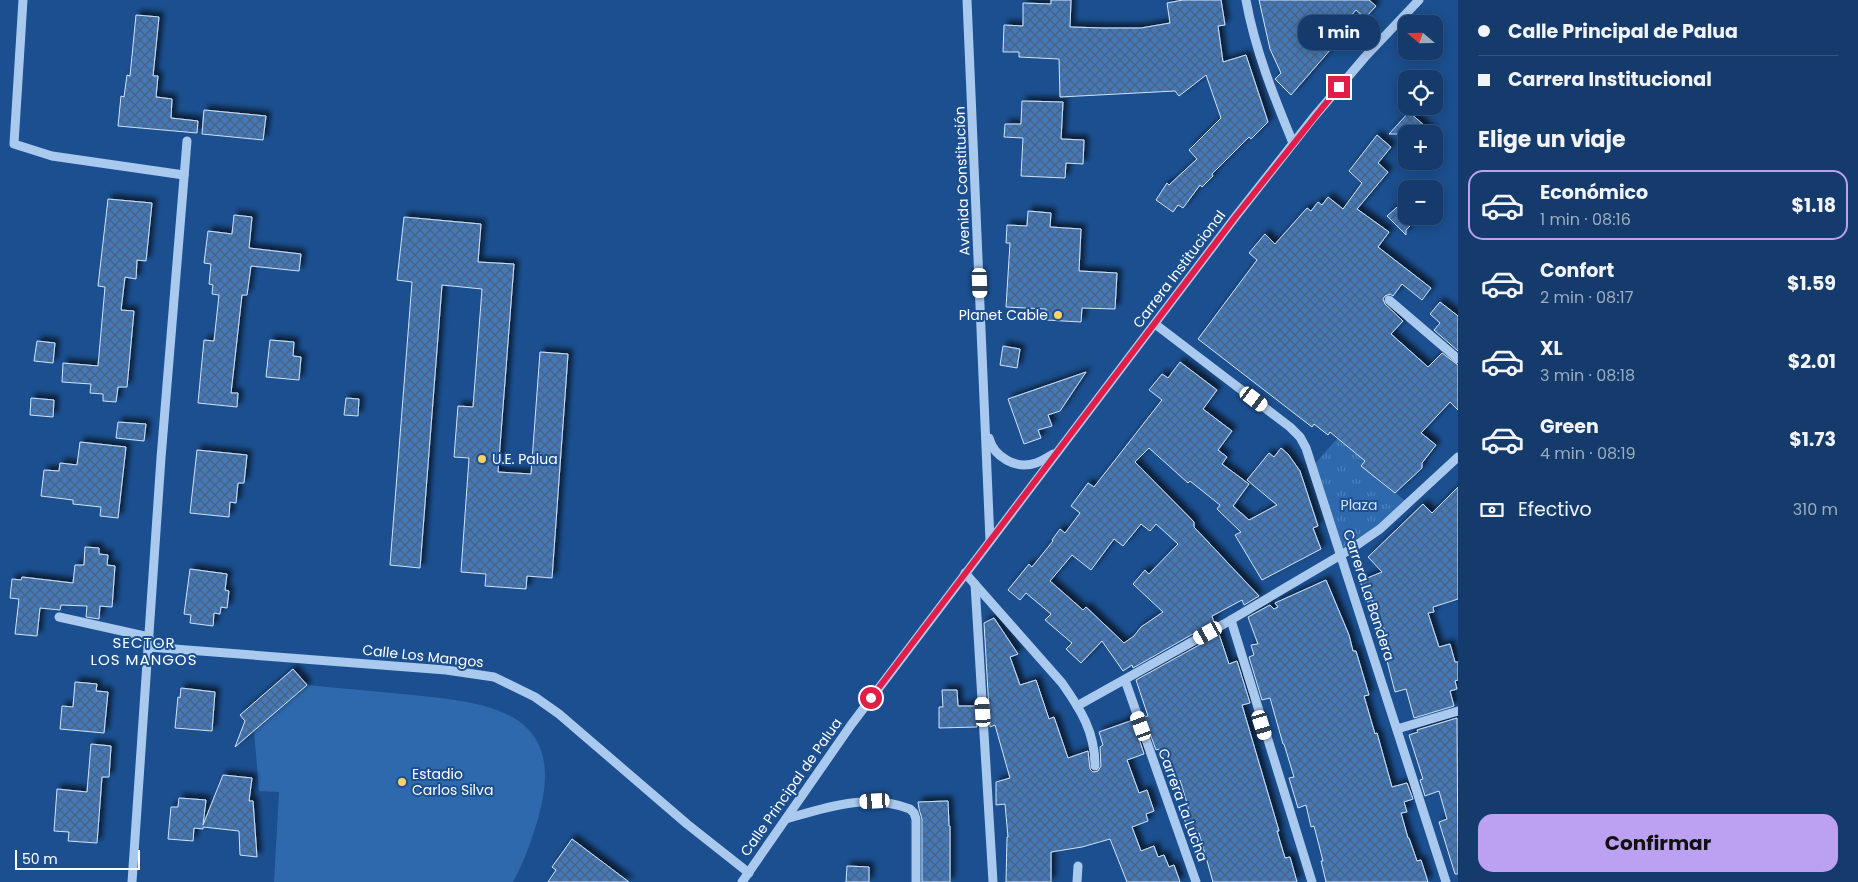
<!DOCTYPE html>
<html lang="es">
<meta charset="utf-8">
<style>
:root{--surface:#143b6b;--page:#214673;--text:#f1f3f6;--muted:#9dadc1;--line:#33557e;--accent:#bca0f2}
body{margin:0;font-family:Poppins,sans-serif;background:var(--page);color:var(--text);height:100vh;display:flex;flex-direction:column;font-size:19px;white-space:nowrap}
*{box-sizing:border-box;margin:0}
p{font-size:16px;color:var(--muted)}
.icon{flex:none;width:28px;height:28px;fill:none;stroke:currentColor;stroke-width:2;stroke-linecap:round;stroke-linejoin:round}
.map{position:relative;flex:1;overflow:hidden}
.panel{display:flex;flex-direction:column;background:var(--surface);width:400px}
.panel>*{flex:none}
.hud{display:grid;align-content:center;height:110px;padding:0 20px;background:var(--surface)}
.needle{width:32px;rotate:290deg}
.controls{position:absolute;left:1398px;top:15px;display:grid;gap:10px}
.controls a{display:grid;place-items:center;width:45px;height:45px;border-radius:10px;background:var(--surface);box-shadow:0 2px 12px #0003,0 0 0 1px var(--line);font-size:25px}
.scale{position:absolute;left:15px;bottom:12px;width:125px;box-sizing:border-box;padding-left:5px;border:2px solid #fff;border-top:0;font-size:14px;line-height:18px;white-space:nowrap;color:#fff;-webkit-text-stroke:4px #1b4f8f;paint-order:stroke}
.end{position:absolute;width:22px;height:22px;margin:-11px;border:6px solid #e11d48;background:#fff;box-shadow:0 0 0 2px #fff}
.from{border-radius:50%}
.bubble{position:absolute;height:35px;border-radius:15px;background:var(--surface);box-shadow:0 2px 12px #0003,0 0 0 1px var(--line);font-size:16px;font-weight:700;line-height:35px;text-align:center}
.car{position:absolute;width:15px;height:30px;margin:-15px -8px;border-radius:6px;box-shadow:0 0 4px 1px #0007;background:linear-gradient(#fff 24%,#345 0 40%,#fff 0 76%,#345 0 86%,#fff 0)}
.hud b{display:flex;align-items:center;gap:18px;height:48px;font-size:19px}
.hud b+b{border-top:1px solid var(--line)}
.hud i{width:12px;height:12px;background:var(--text)}
ul{padding:0;list-style:none}
li{display:flex;align-items:center;gap:15px;height:70px;margin:0 10px 8px;padding:0 10px;border:2px solid transparent;border-radius:15px}
li div{flex:1}
li b{display:block;font-size:19px}
li em{font-style:normal;font-weight:700}
li.active{border-color:var(--accent)}
li>.icon{width:45px;height:45px;stroke-width:1.5}
h2{padding:0 20px;font-size:22px;line-height:60px}
.pay{display:flex;align-items:center;gap:12px;height:55px;padding:0 20px;font-size:19px}
.pay p{margin-inline-start:auto}
.primary-button{display:flex;gap:10px;margin-top:auto;padding:10px 20px}
.primary-button a{flex:1;height:58px;border-radius:15px;background:var(--accent);color:#111;font-size:20px;font-weight:700;line-height:58px;text-align:center}
main{display:flex;flex:1;min-height:0}
.map>svg:first-child{display:block}
.grass{fill:url(#grass-tufts)}
.garden{fill:#2e69ad}
.building{fill:url(#building-cross-hatch);stroke:#cfe3fa;fill-rule:evenodd;filter:url(#shadow)}
.lines{fill:none;stroke-linecap:round;stroke-linejoin:round}
.minor{stroke:#a9c9ee;stroke-width:9}
.route{stroke:#e11d48;stroke-width:6}
.poi-dot{fill:#ffd166;stroke:#1b4f8f;stroke-width:2}
.labels{text-anchor:middle;stroke-width:4;stroke-linejoin:round;paint-order:stroke}
.street-label{font-size:14px;fill:#fff;stroke:#1b4f8f}
.poi-label{font-size:14px;fill:#fff;stroke:#1b4f8f;text-anchor:start}
.park-label{font-size:14px;fill:#cfe3fa;stroke:#1b4f8f}
.neighbourhood-label{font-size:15px;letter-spacing:1px;fill:#fff;stroke:#1b4f8f}
</style>
<main>
<div class="map">
<svg width="1458" height="882" viewBox="0 0 1458 882">
<defs>
<pattern id="grass-tufts" width="24" height="20" patternUnits="userSpaceOnUse" patternTransform="scale(1.25)"><rect width="24" height="20" fill="#2e69ad"/><path d="M3 7l-1-3M5 7V3M7 7l1-3M15 17l-1-3M17 17v-4M19 17l1-3" fill="none" stroke="#4d80b9"/></pattern>
<pattern id="building-cross-hatch" width="8" height="8" patternUnits="userSpaceOnUse" patternTransform="scale(1.25)"><rect width="8" height="8" fill="#4478b7"/><path d="M0 0l8 8M0 8l8-8" fill="none" stroke="#486282"/></pattern>
<filter id="shadow"><feDropShadow dx="4.5" dy="-4.5" stdDeviation="2.5" flood-color="#0009"/></filter>
</defs>
<rect width="100%" height="100%" fill="#1b4f8f"/>
<!-- grass -->
<polygon class="grass" points="1341,434 1344,437 1341,441 1348,447 1369,457 1361,466 1408,503 1341,555 1313,466"/>
<!-- garden -->
<path class="garden" d="M307,685C342,688 378,692 413,695C492,703 567,712 539,815C533,837 524,862 513,882H274L279,792L259,791L254,731Z"/>
<!-- building -->
<g class="building">
<polygon points="1051,0 1071,0 1070,27 1104,28 1141,28 1170,23 1167,3 1183,0 1221,0 1225,25 1218,26 1223,62 1246,55 1268,122 1251,139 1249,137 1212,174 1213,176 1202,187 1200,185 1183,208 1178,205 1173,212 1156,200 1167,183 1169,185 1197,159 1189,150 1221,118 1206,75 1179,96 1175,91 1060,97 1059,59 1019,57 1019,52 1003,52 1004,25 1023,26 1023,3 1051,4"/>
<polygon points="1259,0 1369,0 1376,6 1365,18 1356,10 1332,37 1337,42 1291,95 1275,79 1281,73 1270,49"/>
<polygon points="136,15 159,17 153,76 158,76 156,97 172,99 171,118 198,121 197,133 118,126 121,96 124,97 127,75 130,76"/>
<polygon points="1022,101 1063,102 1061,139 1084,140 1083,164 1066,163 1065,178 1021,176 1023,138 1004,137 1005,124 1021,124"/>
<polygon points="204,110 266,116 263,140 202,134"/>
<polygon points="1409,112 1434,134 1389,134"/>
<polygon points="1377,135 1391,147 1378,163 1388,172 1357,209 1389,232 1378,247 1431,288 1422,300 1402,284 1393,296 1390,294 1385,296 1383,299 1385,304 1403,321 1391,334 1428,367 1442,353 1458,365 1458,410 1450,402 1421,433 1436,445 1422,463 1422,468 1395,493 1361,466 1365,461 1330,432 1328,435 1314,424 1312,427 1198,339 1257,260 1249,253 1265,234 1275,244 1307,208 1311,211 1318,202 1322,205 1328,197 1343,209 1362,183 1349,171"/>
<polygon points="108,199 152,203 146,261 137,260 136,279 125,277 121,310 134,311 127,387 118,387 116,402 103,401 103,394 90,393 91,384 62,382 63,363 98,366 105,287 98,286"/>
<polygon points="1406,199 1406,216 1420,216 1406,230 1406,235 1387,216"/>
<polygon points="1028,211 1051,213 1050,227 1081,229 1079,271 1117,273 1115,309 1082,308 1081,322 1046,320 1046,309 1006,307 1010,243 1006,243 1007,225 1027,226"/>
<polygon points="234,215 252,217 249,248 301,254 299,271 251,266 247,295 242,295 231,393 238,393 237,407 198,403 204,340 214,341 219,295 212,294 213,285 209,284 211,264 204,263 208,231 232,234"/>
<polygon points="404,217 481,224 478,262 514,264 498,472 531,474 540,352 568,354 552,578 527,576 526,589 485,586 486,574 461,572 469,458 454,457 458,406 473,407 482,289 442,285 420,568 390,565 412,282 397,280"/>
<polygon points="1440,302 1458,316 1458,351 1434,330 1440,323 1430,314"/>
<polygon points="270,340 294,342 293,356 301,357 299,380 266,377"/>
<polygon points="37,341 55,343 53,363 34,361"/>
<polygon points="1003,346 1020,349 1017,368 1000,365"/>
<path d="M1180,362L1217,390L1203,409L1232,431L1218,450L1227,457L1222,464L1249,484L1233,506L1249,520L1277,505L1247,480L1269,453L1274,457L1281,448L1288,454L1300,471L1318,526L1313,528L1321,549L1262,580L1235,535L1241,532L1217,509L1220,505L1190,481L1188,483L1149,448L1135,462L1194,522V527L1259,596L1244,605L1242,600L1212,616L1214,622L1133,668L1132,665L1123,671L1102,641L1081,663L1066,649L1072,643L1045,620L1051,614L1026,593L1020,600L1008,590L1029,564L1032,567L1053,541L1052,540L1060,529L1065,533L1080,513L1071,506L1088,483L1094,487L1162,400L1149,390L1162,374L1168,378ZM1141,524L1150,531L1156,524L1178,544L1149,574L1145,570L1133,584L1163,612L1141,627L1134,636L1124,643L1086,607L1083,610L1050,581L1072,555L1091,570L1114,539L1123,546Z"/>
<polygon points="1086,372 1060,411 1048,415 1052,426 1038,430 1041,438 1024,444 1008,399"/>
<polygon points="31,398 54,400 53,417 30,415"/>
<polygon points="346,398 359,399 358,416 344,415"/>
<polygon points="118,422 146,424 144,441 116,438"/>
<polygon points="80,442 126,447 118,518 100,516 101,507 73,504 73,500 41,496 44,470 59,471 60,463 77,465"/>
<polygon points="197,450 247,455 244,483 238,483 236,503 230,502 229,517 190,513"/>
<polygon points="1458,487 1458,599 1433,607 1434,612 1428,613 1439,647 1450,644 1455,662 1458,662 1458,680 1455,681 1457,689 1450,691 1454,706 1414,718 1406,689 1395,692 1387,661 1393,659 1384,628 1380,629 1372,600 1367,602 1360,581 1382,572 1368,557 1423,504 1432,513"/>
<polygon points="85,547 99,548 99,554 108,555 107,565 115,566 112,607 100,606 99,619 86,617 87,606 61,605 60,610 40,608 37,636 15,634 19,599 10,598 12,579 21,580 22,577 73,583 75,565 84,565"/>
<polygon points="190,569 227,574 225,590 229,591 227,608 221,607 220,614 214,613 213,626 190,623 191,615 184,614"/>
<polygon points="1326,580 1349,635 1353,651 1356,651 1369,695 1364,696 1375,734 1377,733 1392,787 1407,783 1413,799 1404,802 1407,812 1401,813 1408,838 1409,838 1417,861 1421,860 1428,882 1326,882 1321,861 1323,861 1314,826 1311,827 1306,805 1298,808 1289,778 1294,777 1284,744 1283,744 1270,698 1262,700 1249,657 1254,655 1251,645 1258,644 1248,617 1270,605 1274,609 1278,607 1275,603"/>
<polygon points="994,618 1018,654 1010,657 1020,685 1036,680 1049,719 1054,717 1068,758 1088,751 1090,769 1093,772 1098,771 1101,766 1100,747 1103,745 1099,732 1133,720 1144,754 1127,760 1139,793 1147,790 1154,811 1146,814 1148,821 1132,827 1141,851 1154,846 1158,857 1164,855 1169,867 1174,865 1180,882 1127,882 1110,839 1082,847 1051,852 1051,882 1006,882 1007,837 1008,837 1005,804 996,805 996,782 1010,778 995,725 990,727 984,623"/>
<polygon points="1219,634 1229,664 1237,661 1250,703 1242,705 1279,831 1277,831 1285,858 1290,857 1297,882 1213,882 1199,833 1190,836 1182,812 1189,810 1180,780 1177,782 1170,760 1164,763 1159,749 1156,750 1144,717 1148,716 1136,680"/>
<polygon points="293,669 307,685 235,747 245,721 240,715"/>
<polygon points="75,682 97,684 96,691 108,692 104,733 60,729 62,706 73,707"/>
<polygon points="181,688 215,692 212,731 175,728 178,697 180,698"/>
<polygon points="942,690 957,690 958,706 976,706 977,727 939,728 939,707 943,707"/>
<polygon points="1457,718 1458,874 1455,874 1439,822 1447,819 1439,791 1425,796 1420,780 1423,779 1409,735 1418,732 1417,730"/>
<polygon points="91,744 111,746 109,777 102,777 97,843 68,841 69,832 54,831 57,789 87,792"/>
<polygon points="223,775 252,778 249,801 253,801 257,857 240,855 239,831 203,827 203,829 194,828 193,841 168,839 171,807 178,807 179,798 206,800 203,825"/>
<polygon points="948,801 949,826 950,826 950,882 922,882 922,819 919,809 918,802"/>
<polygon points="572,839 629,882 548,882 556,870 552,867"/>
<polygon points="847,866 869,867 869,882 846,882"/>
</g>
<g class="lines">
<!-- minor -->
<g class="minor">
<polyline points="23,0 14,144 52,156 184,175"/>
<polyline points="967,0 990,541"/>
<path d="M1246,0C1255,50 1274,97 1293,143"/>
<polyline points="1389,300 1458,359"/>
<polyline points="1155,324 1290,427 1300,437 1306,448 1446,882"/>
<path d="M989,438C994,457 1016,470 1036,463C1042,461 1048,457 1053,454"/>
<path d="M965,573L1062,683C1081,710 1095,732 1095,766"/>
<polyline points="975,584 993,882"/>
<polyline points="59,617 149,637"/>
<polyline points="1231,620 1312,882"/>
<polyline points="148,647 446,670 494,677 535,697 559,714 687,824 749,873"/>
<polyline points="1125,680 1196,882"/>
<polyline points="1077,706 1224,624 1351,549 1380,529 1458,457"/>
<polyline points="1397,729 1458,711"/>
<path d="M786,819C827,807 867,793 910,809L914,813L916,819V882"/>
<polyline points="132,882 161,458 187,141"/>
<polyline points="742,882 851,725 1236,216 1313,118 1365,57 1419,0"/>
<polyline points="1077,882 1078,866"/>
</g>
</g>
<g class="lines">
<!-- route -->
<polyline class="route" points="871,698 1236,216 1314,118 1339,87"/>
</g>
<!-- markers -->
<g class="poi-dot">
<circle cx="1058" cy="315" r="5"/>
<circle cx="482" cy="459" r="5"/>
<circle cx="402" cy="782" r="5"/>
</g>
<g class="labels">
<!-- street labels -->
<g class="street-label">
<text transform="translate(962 181) rotate(-92)" y="5">Avenida Constitución</text>
<text transform="translate(1179 269) rotate(-53)" y="5">Carrera Institucional</text>
<text transform="translate(1369 595) rotate(72)" y="5">Carrera La Bandera</text>
<text transform="translate(423 656) rotate(6)" y="5">Calle Los Mangos</text>
<text transform="translate(791 787) rotate(-55)" y="5">Calle Principal de Palua</text>
<text transform="translate(1183 805) rotate(70)" y="5">Carrera La Lucha</text>
</g>
<!-- poi labels -->
<g class="poi-label">
<text x="1048" y="320" text-anchor="end">Planet Cable</text>
<text x="492" y="464">U.E. Palua</text>
<text x="412" y="779">Estadio<tspan x="412" dy="16">Carlos Silva</tspan></text>
</g>
<!-- park labels -->
<g class="park-label">
<text x="1359" y="510">Plaza</text>
</g>
<!-- neighbourhood labels -->
<g class="neighbourhood-label">
<text x="144" y="648">SECTOR<tspan x="144" dy="17">LOS MANGOS</tspan></text>
</g>
</g>
</svg>
<div class="controls">
<a><svg class="needle" viewBox="-14 -14 28 28"><path d="M0-13l5 13h-10z" fill="#e53935"/><path d="M0 13l5-13h-10z" fill="#9dadc1"/></svg></a>
<a><svg class="icon" aria-label="locate" viewBox="0 0 24 24"><circle cx="12" cy="12" r="6"/><path d="M12 2v4M12 18v4M2 12h4M18 12h4"/></svg></a>
<a>+</a>
<a>−</a>
</div>
<div class="scale">50 m</div>
<i class="end from" style="left:871px;top:698px"></i>
<i class="end" style="left:1339px;top:87px"></i>
<div class="bubble" style="left:1298px;top:15px;width:82px">1 min</div>
<i class="car" style="left:980px;top:283px;rotate:178deg"></i>
<i class="car" style="left:1254px;top:399px;rotate:127deg"></i>
<i class="car" style="left:1208px;top:633px;rotate:241deg"></i>
<i class="car" style="left:983px;top:712px;rotate:356deg"></i>
<i class="car" style="left:1262px;top:725px;rotate:163deg"></i>
<i class="car" style="left:1141px;top:726px;rotate:340deg"></i>
<i class="car" style="left:875px;top:801px;rotate:267deg"></i>
</div>
<section class="panel">
<div class="hud">
<b><i class="from"></i>Calle Principal de Palua</b>
<b><i></i>Carrera Institucional</b>
</div>
<h2>Elige un viaje</h2>
<ul>
<li class="active"><svg class="icon" aria-label="car" viewBox="0 0 24 24"><path d="M5 17H2v-5l4-1 3-4h7l3 4 3 1v5h-3M9 17h6M6 11h13"/><circle cx="7" cy="17" r="2"/><circle cx="17" cy="17" r="2"/></svg><div><b>Económico</b><p>1 min · 08:16</p></div><em>$1.18</em></li>
<li><svg class="icon" aria-label="car" viewBox="0 0 24 24"><path d="M5 17H2v-5l4-1 3-4h7l3 4 3 1v5h-3M9 17h6M6 11h13"/><circle cx="7" cy="17" r="2"/><circle cx="17" cy="17" r="2"/></svg><div><b>Confort</b><p>2 min · 08:17</p></div><em>$1.59</em></li>
<li><svg class="icon" aria-label="car" viewBox="0 0 24 24"><path d="M5 17H2v-5l4-1 3-4h7l3 4 3 1v5h-3M9 17h6M6 11h13"/><circle cx="7" cy="17" r="2"/><circle cx="17" cy="17" r="2"/></svg><div><b>XL</b><p>3 min · 08:18</p></div><em>$2.01</em></li>
<li><svg class="icon" aria-label="car" viewBox="0 0 24 24"><path d="M5 17H2v-5l4-1 3-4h7l3 4 3 1v5h-3M9 17h6M6 11h13"/><circle cx="7" cy="17" r="2"/><circle cx="17" cy="17" r="2"/></svg><div><b>Green</b><p>4 min · 08:19</p></div><em>$1.73</em></li>
</ul>
<div class="pay"><svg class="icon" aria-label="cash" viewBox="0 0 24 24"><path d="M3 7h18v10H3z"/><circle cx="12" cy="12" r="2"/></svg>Efectivo<p>310 m</p></div>
<div class="primary-button"><a>Confirmar</a></div>
</section>
</main>
